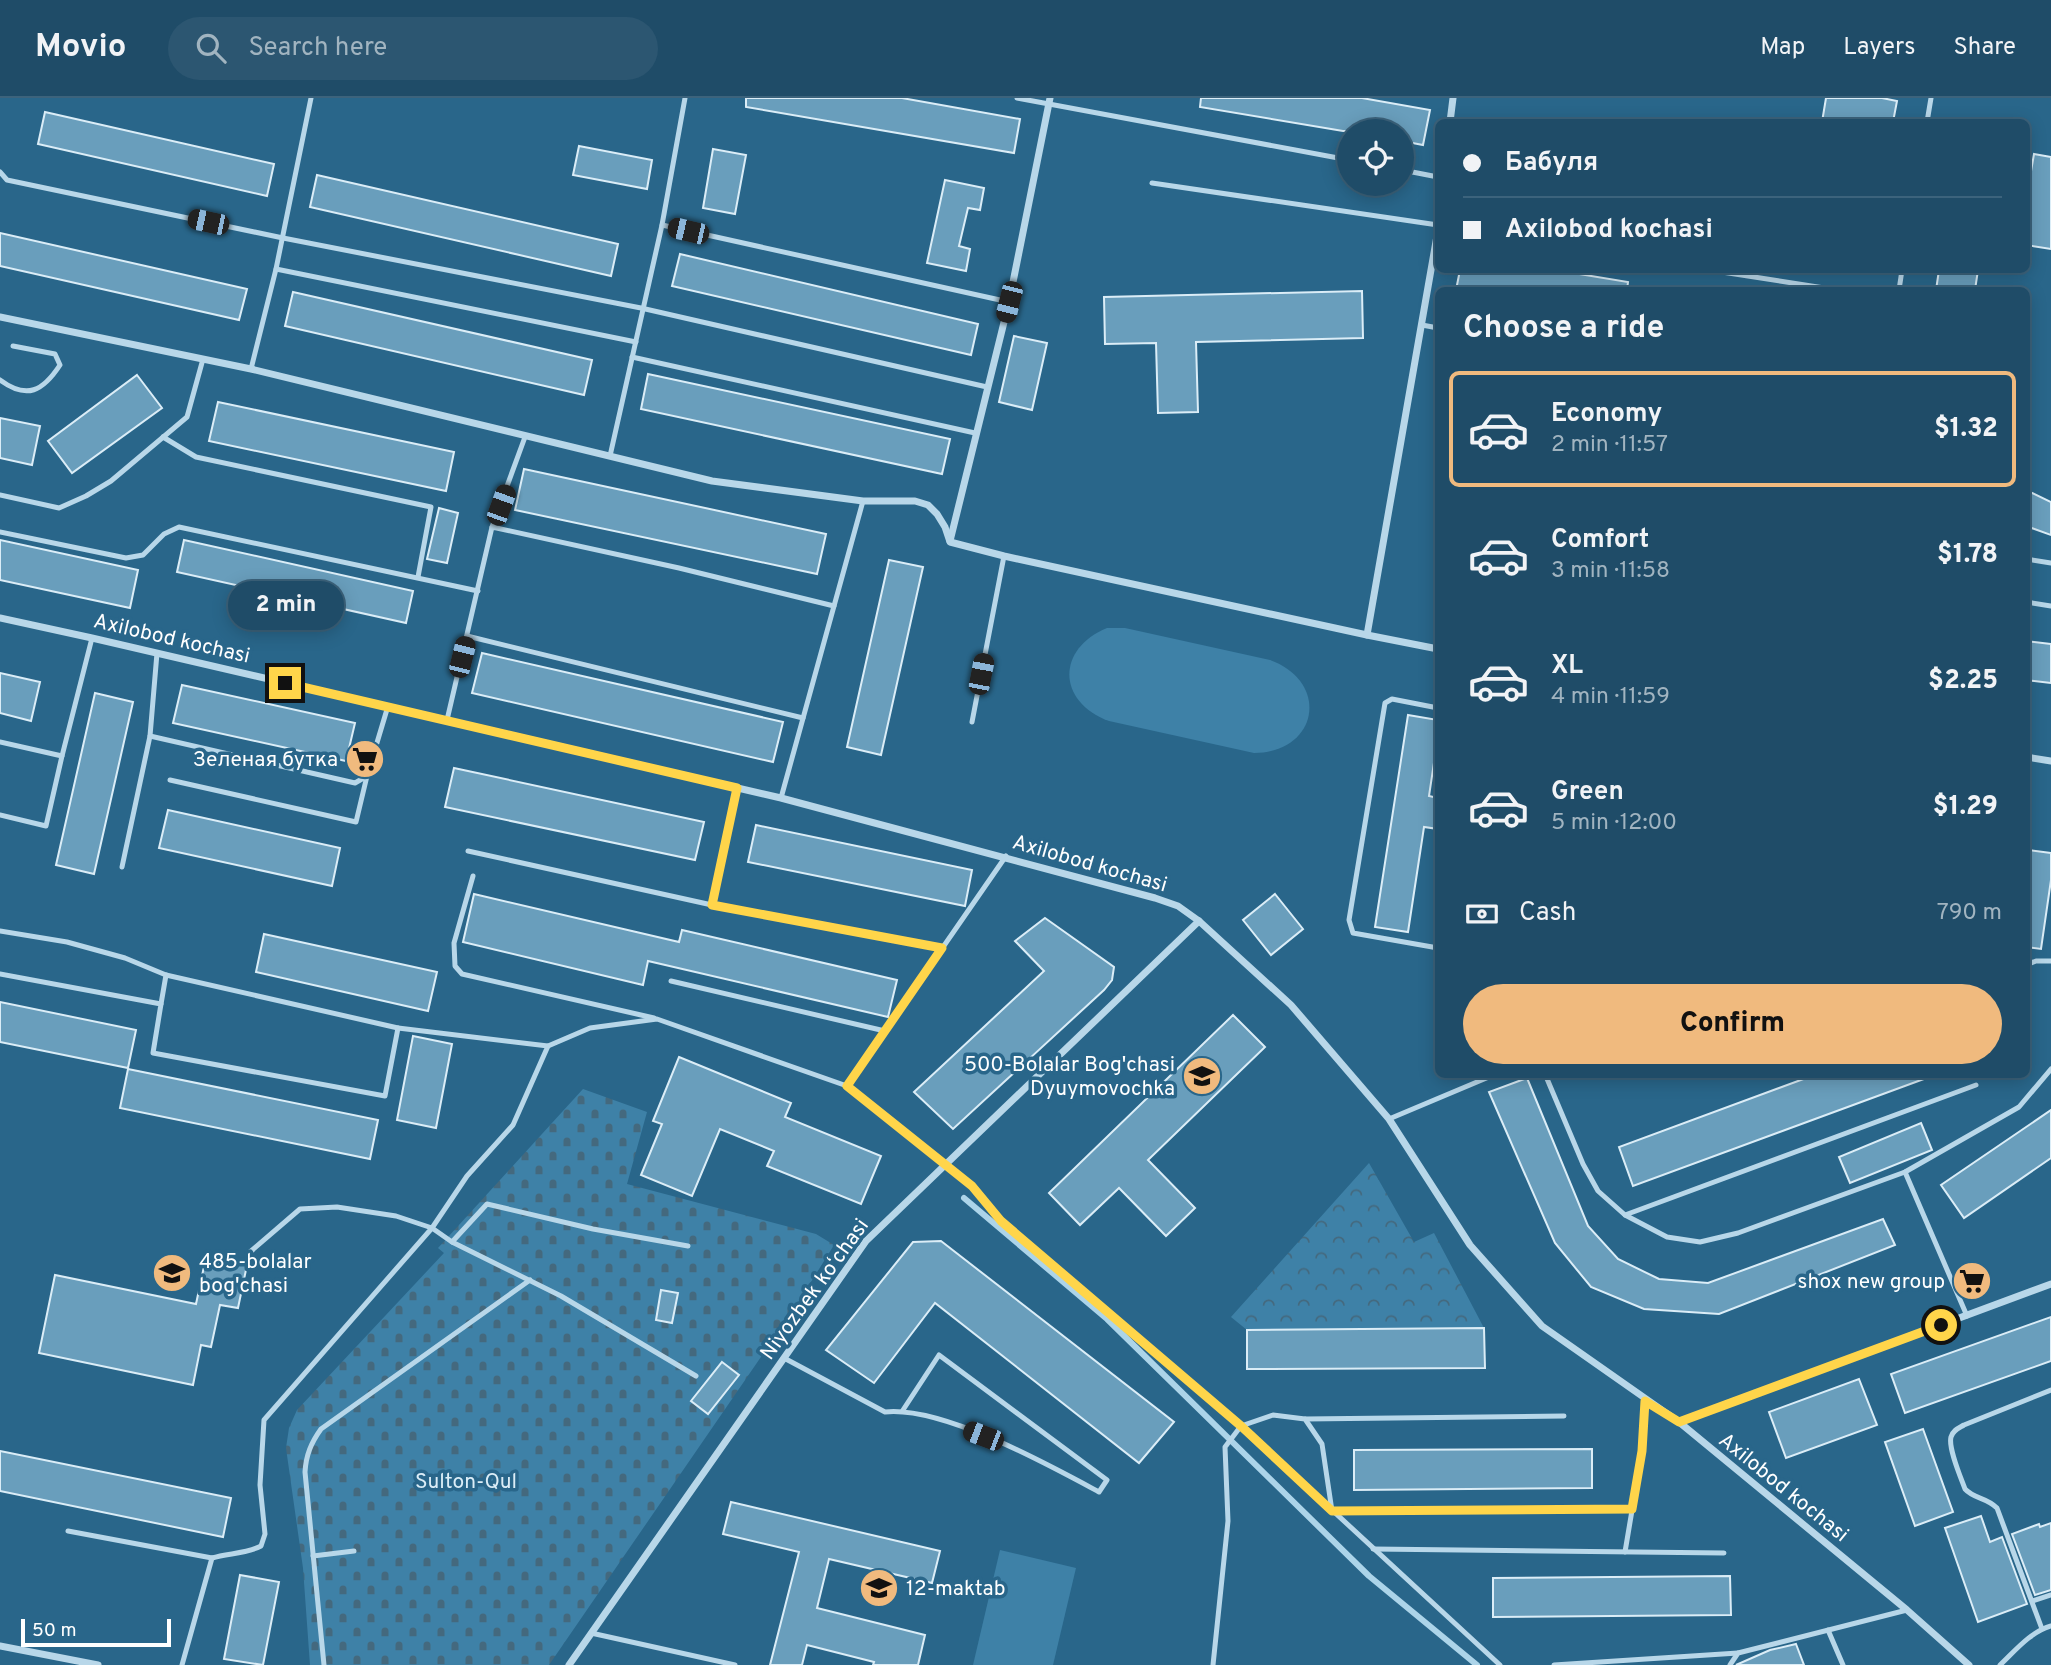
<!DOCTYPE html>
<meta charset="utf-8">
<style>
:root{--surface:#1f4c68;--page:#2c5671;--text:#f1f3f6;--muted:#a1b4c0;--line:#3c637c;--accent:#f0ba7e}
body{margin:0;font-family:Overpass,sans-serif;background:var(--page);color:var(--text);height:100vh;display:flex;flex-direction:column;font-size:26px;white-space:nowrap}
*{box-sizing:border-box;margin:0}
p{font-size:23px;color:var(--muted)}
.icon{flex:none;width:38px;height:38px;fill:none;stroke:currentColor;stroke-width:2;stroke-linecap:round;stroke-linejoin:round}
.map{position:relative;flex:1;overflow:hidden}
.drawer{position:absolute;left:1435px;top:189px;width:595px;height:791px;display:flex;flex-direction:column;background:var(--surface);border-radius:10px;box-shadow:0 4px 18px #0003,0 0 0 2px var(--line)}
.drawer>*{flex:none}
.guide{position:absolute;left:1435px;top:21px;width:595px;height:154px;border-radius:10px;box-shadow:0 4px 18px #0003,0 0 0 2px var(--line);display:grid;align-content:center;height:154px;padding:0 28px;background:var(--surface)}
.buttons{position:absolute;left:1337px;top:21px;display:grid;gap:14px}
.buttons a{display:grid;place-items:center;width:77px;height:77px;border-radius:50%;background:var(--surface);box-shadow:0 4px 18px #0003,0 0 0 2px var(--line);font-size:35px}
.scale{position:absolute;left:21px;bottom:18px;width:150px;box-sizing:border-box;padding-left:7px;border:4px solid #fff;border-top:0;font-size:19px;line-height:24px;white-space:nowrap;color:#fff;-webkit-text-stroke:5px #29668a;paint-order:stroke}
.end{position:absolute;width:32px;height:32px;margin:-16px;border:9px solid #ffd54a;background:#111;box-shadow:0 0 0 4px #111}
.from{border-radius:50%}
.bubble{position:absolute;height:49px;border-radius:24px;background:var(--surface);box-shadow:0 4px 18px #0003,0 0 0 2px var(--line);font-size:23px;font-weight:800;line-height:49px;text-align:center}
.car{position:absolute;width:21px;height:42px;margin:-21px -10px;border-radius:9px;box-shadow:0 0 5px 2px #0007;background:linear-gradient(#222 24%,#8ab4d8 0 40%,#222 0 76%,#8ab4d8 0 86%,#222 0)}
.guide b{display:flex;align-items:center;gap:24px;height:66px;font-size:26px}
.guide b+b{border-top:2px solid var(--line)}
.guide i{width:18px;height:18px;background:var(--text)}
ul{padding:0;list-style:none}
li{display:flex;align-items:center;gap:21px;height:116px;margin:0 14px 10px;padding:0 14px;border:4px solid transparent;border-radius:10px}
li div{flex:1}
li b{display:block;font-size:26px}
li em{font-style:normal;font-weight:800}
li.on{border-color:var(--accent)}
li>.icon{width:63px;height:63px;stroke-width:1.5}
h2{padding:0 28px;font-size:32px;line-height:84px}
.pay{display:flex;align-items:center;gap:18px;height:77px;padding:0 28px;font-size:26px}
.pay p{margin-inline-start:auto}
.action{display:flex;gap:14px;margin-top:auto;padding:14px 28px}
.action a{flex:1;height:80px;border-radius:42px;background:var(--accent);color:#111;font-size:28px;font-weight:800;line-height:80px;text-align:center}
header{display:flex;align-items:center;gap:42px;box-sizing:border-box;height:98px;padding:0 35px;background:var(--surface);border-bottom:2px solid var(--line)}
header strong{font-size:33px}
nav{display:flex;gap:38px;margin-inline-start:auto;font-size:24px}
.search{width:490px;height:63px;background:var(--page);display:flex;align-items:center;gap:18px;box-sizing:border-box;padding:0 24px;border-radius:38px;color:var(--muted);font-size:26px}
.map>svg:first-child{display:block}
.forest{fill:url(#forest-crowns)}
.cemetery{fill:url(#cemetery-stones)}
.pitch{fill:#3e81a7}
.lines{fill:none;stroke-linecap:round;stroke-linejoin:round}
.stream{stroke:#acd4e9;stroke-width:6}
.building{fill:#699ebc;stroke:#dbedf7;stroke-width:2}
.service{stroke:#b8d7e9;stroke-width:5}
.minor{stroke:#b8d7e9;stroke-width:7}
.route{stroke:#ffd54a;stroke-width:9}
.labels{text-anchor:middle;stroke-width:7;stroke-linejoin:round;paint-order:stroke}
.street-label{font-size:21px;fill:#fff;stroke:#29668a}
.poi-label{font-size:21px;fill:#fff;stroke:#29668a;text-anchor:end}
.park-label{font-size:21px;fill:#dbedf7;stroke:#29668a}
</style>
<header>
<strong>Movio</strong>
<div class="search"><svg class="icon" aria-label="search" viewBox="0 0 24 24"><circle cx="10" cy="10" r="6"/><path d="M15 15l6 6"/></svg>Search here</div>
<nav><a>Map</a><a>Layers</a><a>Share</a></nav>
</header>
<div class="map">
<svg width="2051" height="1567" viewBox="0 0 2051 1567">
<defs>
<pattern id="forest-crowns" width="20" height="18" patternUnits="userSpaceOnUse" patternTransform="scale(1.75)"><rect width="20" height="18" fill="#3e81a7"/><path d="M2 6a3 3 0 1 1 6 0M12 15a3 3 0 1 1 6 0" fill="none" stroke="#44697e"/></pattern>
<pattern id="cemetery-stones" width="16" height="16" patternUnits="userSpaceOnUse" patternTransform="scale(1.75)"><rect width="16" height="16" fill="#3e81a7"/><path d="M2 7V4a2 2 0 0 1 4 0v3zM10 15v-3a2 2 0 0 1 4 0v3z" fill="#44697e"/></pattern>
</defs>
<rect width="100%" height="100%" fill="#29668a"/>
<!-- forest -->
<polygon class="forest" points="1369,1065 1414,1144 1434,1135 1484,1230 1247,1232 1231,1219"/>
<!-- cemetery -->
<polygon class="cemetery" points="583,991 647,1014 627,1086 816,1136 834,1147 796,1208 549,1567 310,1567 303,1470 286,1350 289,1330 297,1312 444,1155 438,1150"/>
<!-- pitch -->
<g class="pitch">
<path d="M1107,530H1125L1270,562C1330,584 1319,654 1254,655L1109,623C1057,604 1056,551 1107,530Z"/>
<polygon points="1000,1452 1076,1470 1053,1567 973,1567"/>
</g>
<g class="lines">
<!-- stream -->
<polyline class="stream" points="964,1100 1107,1221 1369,1478 1477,1567"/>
</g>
<!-- building -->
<g class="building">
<polygon points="746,0 902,0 1020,21 1014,55 746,9"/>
<polygon points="1201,0 1362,0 1430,12 1423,47 1402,43 1402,33 1343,33 1200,9"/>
<polygon points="1826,0 1882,0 1897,3 1893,24 1822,24"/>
<polygon points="45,14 274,66 267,98 38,46"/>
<polygon points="579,48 652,62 647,91 573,77"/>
<polygon points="713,51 746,57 735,116 703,110"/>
<polygon points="2034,56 2051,59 2051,151 2026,147 2026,102"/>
<polygon points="317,77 618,146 611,178 310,109"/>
<polygon points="945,82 984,90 980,112 968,110 959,148 970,151 966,173 927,165"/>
<polygon points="0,135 247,191 239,222 0,168"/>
<polygon points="680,156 978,226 971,257 672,188"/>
<polygon points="1460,172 1555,172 1628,184 1627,192 1456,192"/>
<polygon points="1939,172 1978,172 1975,192 1936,192"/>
<polygon points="1362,193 1363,240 1196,244 1198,314 1158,315 1156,245 1105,246 1104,199"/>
<polygon points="293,194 592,262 584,297 285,228"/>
<polygon points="1014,238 1047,245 1032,312 999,304"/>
<polygon points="648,276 950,341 942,376 641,311"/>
<polygon points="137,277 162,310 72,375 48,343"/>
<polygon points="218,304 454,354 446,393 209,343"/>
<polygon points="0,320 40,328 32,367 0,360"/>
<polygon points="524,371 826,436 817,476 515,412"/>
<polygon points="2026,392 2051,404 2051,437 2026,428"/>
<polygon points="439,410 458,415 447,465 427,461"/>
<polygon points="0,442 138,472 130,510 0,482"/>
<polygon points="184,442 413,493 406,525 177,474"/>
<polygon points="889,462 923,469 881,657 847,649"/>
<polygon points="2026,543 2051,546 2051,585 2026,582"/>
<polygon points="482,555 783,624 773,664 472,595"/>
<polygon points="0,575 40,584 31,623 0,615"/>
<polygon points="182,587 355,625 346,663 173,625"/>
<polygon points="95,595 133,604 94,776 56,767"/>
<polygon points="1408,617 1438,622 1438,638 1429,698 1438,700 1438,731 1424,729 1408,834 1375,829"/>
<polygon points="454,670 704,724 695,762 445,709"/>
<polygon points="168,712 340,750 332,788 159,750"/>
<polygon points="756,727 972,772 965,808 748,764"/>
<polygon points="2029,752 2051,755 2051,782 2041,851 2026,849 2026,773"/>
<polygon points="474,796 679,844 682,832 897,882 888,919 648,863 643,887 463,844"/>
<polygon points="1275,796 1303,831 1271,857 1243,822"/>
<polygon points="1045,820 1114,869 1112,882 1104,892 953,1031 914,994 1044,873 1015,843"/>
<polygon points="264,836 437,874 428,913 256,874"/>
<polygon points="0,904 136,932 128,970 0,944"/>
<polygon points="1233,917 1265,949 1148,1062 1195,1110 1166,1138 1119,1090 1080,1127 1049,1095"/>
<polygon points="413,938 452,946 436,1030 397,1022"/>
<polygon points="679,959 791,1005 785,1019 881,1058 861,1106 767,1068 774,1053 720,1031 692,1098 641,1077 662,1026 653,1023"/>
<polygon points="128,971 378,1022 370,1061 120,1010"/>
<polygon points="1817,976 1932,976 1932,978 1633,1088 1619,1049"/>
<polygon points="1527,980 1588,1128 1618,1161 1659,1181 1708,1185 1883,1121 1895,1147 1719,1216 1644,1211 1591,1189 1555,1145 1489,994"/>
<polygon points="2051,1012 2051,1060 1964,1120 1941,1087"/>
<polygon points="1921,1025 1932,1052 1850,1085 1839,1059"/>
<polygon points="941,1143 1174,1324 1139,1365 935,1205 874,1285 826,1252 913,1144"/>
<polygon points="206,1159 247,1167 238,1210 220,1207 211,1249 201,1247 193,1287 39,1255 55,1177 196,1206"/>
<polygon points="661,1192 678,1195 672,1225 656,1222"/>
<polygon points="2051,1219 2051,1263 1905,1315 1891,1276"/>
<polygon points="1484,1230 1485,1270 1247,1271 1247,1232"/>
<polygon points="722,1264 739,1277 708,1316 691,1303"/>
<polygon points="1859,1281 1877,1327 1786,1360 1769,1314"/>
<polygon points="1923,1331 1953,1414 1915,1428 1885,1344"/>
<polygon points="1592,1351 1592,1390 1354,1392 1354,1352"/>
<polygon points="0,1353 231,1400 223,1439 0,1393"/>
<polygon points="731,1404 940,1453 932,1485 829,1461 817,1510 925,1537 918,1567 873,1567 874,1564 807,1547 802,1567 770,1567 799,1454 723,1436"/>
<polygon points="1981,1418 1990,1444 2002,1439 2027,1506 1978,1524 1945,1430"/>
<polygon points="2051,1425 2051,1492 2035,1497 2012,1436 2039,1426 2040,1429"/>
<polygon points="240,1477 279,1484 263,1567 224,1561"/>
<polygon points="1730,1478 1731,1517 1493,1519 1493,1480"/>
<polygon points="1796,1546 1804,1567 1736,1567 1770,1552"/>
</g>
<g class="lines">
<!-- service -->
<g class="service">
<polyline points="1017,0 1349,62"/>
<polyline points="1927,24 1931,0"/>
<polyline points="1402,72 1438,79"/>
<polyline points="0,74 7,82 283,140 641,210 987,289"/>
<polyline points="1152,85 1438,127"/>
<polyline points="662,127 1009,204"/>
<polyline points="276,171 636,244"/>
<polyline points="1709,172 1837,192"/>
<polyline points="1899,192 1902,172"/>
<polyline points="1422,227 1438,230"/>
<polyline points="632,259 975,335"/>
<polyline points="251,271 276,171 311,0"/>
<path d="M0,282C27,302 43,293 60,267L55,256L13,248"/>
<polyline points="163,339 196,359 431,409 418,479"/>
<polyline points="610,358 662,127 685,0"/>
<polyline points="0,397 59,410 86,398 111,383 187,319 203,261"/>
<polyline points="492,429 525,339"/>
<polyline points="0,434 126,460 143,457 164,436 179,429 478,493"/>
<polyline points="2026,461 2051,465"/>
<polyline points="2026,504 2051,508"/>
<polyline points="467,538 803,620"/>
<polyline points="157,555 150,638 355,685 367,678 388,608"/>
<polyline points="1438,610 1392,601 1385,605 1349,822 1353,835 1438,850"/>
<polyline points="447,622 492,429 679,470 834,508"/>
<polyline points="972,624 1004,458"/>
<polyline points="0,644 62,658 46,728 0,717"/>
<polyline points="62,658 92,540"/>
<polyline points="170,682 356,724 367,678"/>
<polyline points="781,700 863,403"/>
<polyline points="468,753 712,807 942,851"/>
<polyline points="122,769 150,638"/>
<polyline points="473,778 454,845 455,868 462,876 654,920"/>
<polyline points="712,807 737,690"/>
<polyline points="0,833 67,844 125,860 166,877 398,930 385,998 153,955 161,906 0,876"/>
<polyline points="2026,867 2036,863 2051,863"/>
<polyline points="671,883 885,933"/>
<polyline points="161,906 166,877"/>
<polyline points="398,930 548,948 513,1027 467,1078 432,1130 452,1144 561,1198 696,1278"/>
<polyline points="548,948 590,930 657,921 847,988 972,1089 1001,1123 1241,1328 1500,1567"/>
<polyline points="1545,976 1583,1066 1598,1093 1625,1117 1667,1139 1700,1144 1738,1135 1905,1074 2019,1009 2051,971"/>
<polyline points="847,988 1006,758"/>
<polyline points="1389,1021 1496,976"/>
<polyline points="1905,1074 1967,1218"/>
<polyline points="1625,1117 1976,987"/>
<polyline points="452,1144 487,1106 593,1131 688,1148"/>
<path d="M784,1260L885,1314C942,1308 1047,1366 1099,1394L1107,1382L939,1257L903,1312"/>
<polyline points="1305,1321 1564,1318"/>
<polyline points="68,1433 212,1460"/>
<polyline points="1373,1451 1724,1455"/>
<polyline points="1625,1454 1642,1353 1645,1303"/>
<polyline points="313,1458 354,1453"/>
<polyline points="2032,1503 2051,1497"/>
<path d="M2042,1531L1997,1410C1986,1399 1974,1401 1965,1391C1961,1380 1948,1350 1951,1339C1953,1332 1959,1330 1964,1327L2051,1292"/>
<polyline points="1828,1532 1843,1567"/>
<polyline points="591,1535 735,1567"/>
<path d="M182,1567L212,1460C228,1455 246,1456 261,1448L265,1436L260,1387L264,1322L432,1130L396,1118L337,1109L300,1111L250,1154"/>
<path d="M324,1567L305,1374C306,1357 311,1345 321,1331L530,1182"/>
<polyline points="1213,1567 1228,1423 1225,1349 1241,1328 1273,1317 1305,1321 1322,1346 1332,1413 1632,1411"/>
<polyline points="1554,1567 1738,1555"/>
<polyline points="1730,1567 1738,1555 1907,1512"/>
<path d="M2000,1567C2015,1553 2030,1534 2051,1528"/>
</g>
<!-- minor -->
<g class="minor">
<polyline points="1450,24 1453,0"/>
<polyline points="0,219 251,271 712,383 863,403 915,403 928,407 937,416 945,429 950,444 1004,458 1367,537 1438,551"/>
<polyline points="950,443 1009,204 1050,0"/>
<polyline points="0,520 92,540 781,700 1155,800 1178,808 1199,823 1291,907 1389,1021 1470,1147 1542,1228 1679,1324 1907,1512 1969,1567"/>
<polyline points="1367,537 1438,132"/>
<polyline points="2026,659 2051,663"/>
<polyline points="1679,1324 2051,1186"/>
<polyline points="0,1548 98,1567"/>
<polyline points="569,1567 866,1143 1199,823"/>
</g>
</g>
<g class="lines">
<!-- route -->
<polyline class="route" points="285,585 737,690 712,807 942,850 847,988 972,1088 1001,1123 1241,1328 1332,1413 1632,1411 1642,1353 1645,1303 1679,1324 1941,1227"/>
</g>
<!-- icons -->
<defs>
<g id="supermarket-disc" transform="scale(2.0125)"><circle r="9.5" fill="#f0ba7e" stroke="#29668a"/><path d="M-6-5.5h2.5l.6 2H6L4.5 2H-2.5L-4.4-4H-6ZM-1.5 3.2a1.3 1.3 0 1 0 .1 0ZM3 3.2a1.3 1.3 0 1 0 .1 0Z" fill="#111"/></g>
<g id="school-disc" transform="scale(2.0125)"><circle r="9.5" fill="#f0ba7e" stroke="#29668a"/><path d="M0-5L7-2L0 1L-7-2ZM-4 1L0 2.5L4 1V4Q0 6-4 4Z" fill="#111"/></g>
</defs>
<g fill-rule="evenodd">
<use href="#supermarket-disc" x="365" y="661"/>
<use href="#school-disc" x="1202" y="978"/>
<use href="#school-disc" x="172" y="1175"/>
<use href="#supermarket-disc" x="1972" y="1183"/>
<use href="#school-disc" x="879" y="1490"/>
</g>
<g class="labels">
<!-- street labels -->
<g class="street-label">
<text transform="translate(172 540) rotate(13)" y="7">Axilobod kochasi</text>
<text transform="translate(1090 765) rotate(16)" y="7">Axilobod kochasi</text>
<text transform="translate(814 1191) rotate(-54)" y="7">Niyozbek koʻchasi</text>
<text transform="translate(1784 1389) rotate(39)" y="7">Axilobod kochasi</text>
</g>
<!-- poi labels -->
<g class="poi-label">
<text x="338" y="668">Зеленая бутка</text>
<text x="1175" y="973">500-Bolalar Bog'chasi<tspan x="1175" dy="24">Dyuymovochka</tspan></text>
<text x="199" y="1170" text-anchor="start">485-bolalar<tspan x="199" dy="24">bog'chasi</tspan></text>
<text x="1945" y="1190">shox new group</text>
<text x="906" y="1497" text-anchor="start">12-maktab</text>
</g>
<!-- park labels -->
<g class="park-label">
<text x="466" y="1390">Sulton-Qul</text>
</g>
</g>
</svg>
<div class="buttons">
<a><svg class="icon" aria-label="locate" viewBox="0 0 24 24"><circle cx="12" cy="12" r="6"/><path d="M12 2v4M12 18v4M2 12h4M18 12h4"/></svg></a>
</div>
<div class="scale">50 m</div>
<i class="end from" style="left:1941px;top:1227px"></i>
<i class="end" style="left:285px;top:585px"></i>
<div class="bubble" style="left:228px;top:483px;width:116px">2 min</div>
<i class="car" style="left:208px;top:124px;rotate:282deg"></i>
<i class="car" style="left:688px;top:133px;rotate:283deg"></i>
<i class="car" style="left:1009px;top:204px;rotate:194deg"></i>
<i class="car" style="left:501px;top:407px;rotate:20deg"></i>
<i class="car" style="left:462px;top:559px;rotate:14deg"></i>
<i class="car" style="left:981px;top:576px;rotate:11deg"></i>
<i class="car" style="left:983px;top:1338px;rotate:291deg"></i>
<div class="guide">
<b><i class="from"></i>Бабуля</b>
<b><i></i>Axilobod kochasi</b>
</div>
<section class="drawer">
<h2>Choose a ride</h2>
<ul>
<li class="on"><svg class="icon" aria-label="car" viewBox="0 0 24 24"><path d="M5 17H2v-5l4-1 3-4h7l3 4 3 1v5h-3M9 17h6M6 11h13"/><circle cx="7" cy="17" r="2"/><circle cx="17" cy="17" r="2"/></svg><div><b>Economy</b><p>2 min · 11:57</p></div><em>$1.32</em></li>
<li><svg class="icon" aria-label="car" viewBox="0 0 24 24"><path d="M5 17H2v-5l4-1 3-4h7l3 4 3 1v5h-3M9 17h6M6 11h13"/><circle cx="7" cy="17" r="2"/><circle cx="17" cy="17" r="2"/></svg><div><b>Comfort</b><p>3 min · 11:58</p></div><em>$1.78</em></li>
<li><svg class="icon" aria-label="car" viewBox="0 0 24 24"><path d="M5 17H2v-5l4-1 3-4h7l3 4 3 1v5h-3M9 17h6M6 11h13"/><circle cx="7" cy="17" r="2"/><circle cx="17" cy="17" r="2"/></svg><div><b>XL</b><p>4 min · 11:59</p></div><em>$2.25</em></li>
<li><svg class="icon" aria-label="car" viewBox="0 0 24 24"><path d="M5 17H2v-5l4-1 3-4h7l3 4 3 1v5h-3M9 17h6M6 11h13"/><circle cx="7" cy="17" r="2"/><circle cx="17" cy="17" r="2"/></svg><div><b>Green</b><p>5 min · 12:00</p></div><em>$1.29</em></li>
</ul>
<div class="pay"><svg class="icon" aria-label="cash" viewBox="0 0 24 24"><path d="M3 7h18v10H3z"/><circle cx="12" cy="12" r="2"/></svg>Cash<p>790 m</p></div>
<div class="action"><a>Confirm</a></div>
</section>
</div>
